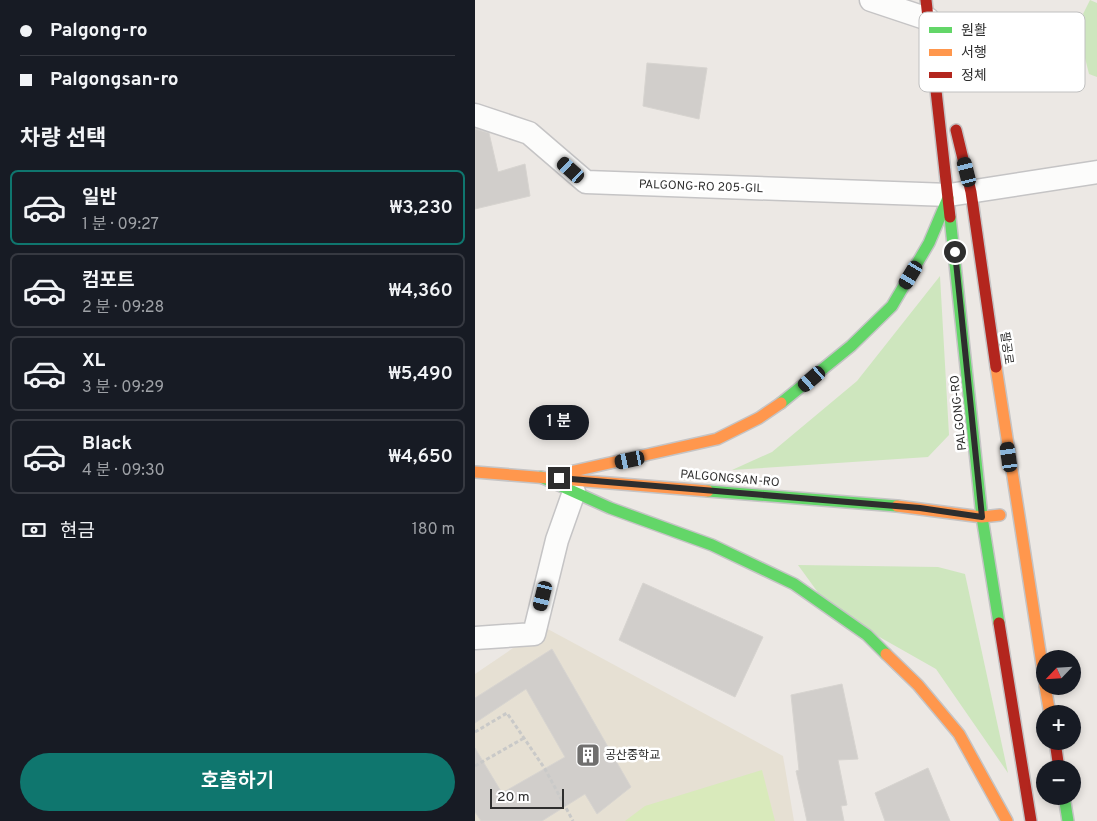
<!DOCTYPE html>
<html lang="ko">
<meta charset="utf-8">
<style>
:root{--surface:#171b24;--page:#20242c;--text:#f1f3f6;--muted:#9ea1a6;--line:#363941;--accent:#0f766e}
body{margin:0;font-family:Overpass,"Noto Sans KR",sans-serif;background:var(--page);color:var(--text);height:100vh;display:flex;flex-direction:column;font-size:19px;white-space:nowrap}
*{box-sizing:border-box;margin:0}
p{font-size:16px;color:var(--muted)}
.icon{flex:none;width:28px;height:28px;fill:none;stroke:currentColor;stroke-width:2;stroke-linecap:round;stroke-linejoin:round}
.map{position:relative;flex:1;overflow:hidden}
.sheet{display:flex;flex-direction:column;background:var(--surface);width:475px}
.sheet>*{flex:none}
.guide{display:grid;align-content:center;height:110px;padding:0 20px;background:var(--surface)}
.needle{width:32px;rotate:245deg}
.controls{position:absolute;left:561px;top:650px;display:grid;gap:10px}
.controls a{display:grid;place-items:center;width:45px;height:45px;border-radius:50%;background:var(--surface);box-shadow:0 2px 8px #0003;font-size:25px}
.scale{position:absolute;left:15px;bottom:12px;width:74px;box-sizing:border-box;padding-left:5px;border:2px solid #2e2e2e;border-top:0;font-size:14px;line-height:18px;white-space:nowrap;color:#2e2e2e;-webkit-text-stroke:4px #fff;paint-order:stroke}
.end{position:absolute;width:22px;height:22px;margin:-11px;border:6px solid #2e2e2e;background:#fff;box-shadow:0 0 0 2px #fff}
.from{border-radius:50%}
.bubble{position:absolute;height:35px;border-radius:18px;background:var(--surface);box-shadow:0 2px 8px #0003;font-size:16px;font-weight:600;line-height:35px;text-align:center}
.car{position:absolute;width:15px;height:30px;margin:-15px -8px;border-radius:6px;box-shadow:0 0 4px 1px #0007;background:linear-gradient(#222 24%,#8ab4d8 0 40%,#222 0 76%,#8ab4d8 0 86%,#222 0)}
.guide b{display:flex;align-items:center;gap:18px;height:48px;font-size:19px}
.guide b+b{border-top:1px solid var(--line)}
.guide i{width:12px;height:12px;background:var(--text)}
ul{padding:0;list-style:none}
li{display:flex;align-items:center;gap:15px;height:75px;margin:0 10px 8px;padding:0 10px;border:2px solid var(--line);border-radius:8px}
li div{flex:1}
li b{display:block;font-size:19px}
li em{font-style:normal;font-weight:600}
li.selected{border-color:var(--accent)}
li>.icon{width:45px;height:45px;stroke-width:1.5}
h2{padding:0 20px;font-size:22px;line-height:60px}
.pay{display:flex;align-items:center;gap:12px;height:55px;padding:0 20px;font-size:19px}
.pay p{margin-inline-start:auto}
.primary-button{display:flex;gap:10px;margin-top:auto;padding:10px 20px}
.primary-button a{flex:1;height:58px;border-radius:30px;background:var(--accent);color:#fff;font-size:20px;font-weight:600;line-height:58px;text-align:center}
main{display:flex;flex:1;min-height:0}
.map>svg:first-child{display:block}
.education{fill:#e6e0d3}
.green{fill:#cee6be}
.pitch{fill:#d9eabb}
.building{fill:#d1cecb;stroke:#d7d4d0}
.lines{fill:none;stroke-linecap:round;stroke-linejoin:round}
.street-casing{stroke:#c5c4c5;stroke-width:25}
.fast-casing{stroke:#c5c4c5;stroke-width:14}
.slow-casing{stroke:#c5c4c5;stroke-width:14}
.jam-casing{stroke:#c5c4c5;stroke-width:14}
.path{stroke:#c9c9c8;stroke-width:3;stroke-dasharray:4 2.5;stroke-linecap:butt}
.street{stroke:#fcfcfb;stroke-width:22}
.fast{stroke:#63d668;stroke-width:11}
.slow{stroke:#ff974d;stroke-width:11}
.jam{stroke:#b3261e;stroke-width:11}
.route{stroke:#2e2e2e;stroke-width:6}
.labels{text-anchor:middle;stroke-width:5;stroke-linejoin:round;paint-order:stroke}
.street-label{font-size:12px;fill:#2e2e2e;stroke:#fff}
.poi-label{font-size:12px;fill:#2e2e2e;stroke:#fff;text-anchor:start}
.key{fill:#fff;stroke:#c0c0c0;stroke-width:1}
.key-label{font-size:14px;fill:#2e2e2e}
</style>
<main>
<section class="sheet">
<div class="guide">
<b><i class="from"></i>Palgong-ro</b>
<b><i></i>Palgongsan-ro</b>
</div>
<h2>차량 선택</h2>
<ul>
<li class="selected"><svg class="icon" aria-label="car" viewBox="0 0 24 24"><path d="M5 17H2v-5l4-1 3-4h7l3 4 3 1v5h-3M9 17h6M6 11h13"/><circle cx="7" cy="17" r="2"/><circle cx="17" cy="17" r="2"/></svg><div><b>일반</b><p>1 분 · 09:27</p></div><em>₩3,230</em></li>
<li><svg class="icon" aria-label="car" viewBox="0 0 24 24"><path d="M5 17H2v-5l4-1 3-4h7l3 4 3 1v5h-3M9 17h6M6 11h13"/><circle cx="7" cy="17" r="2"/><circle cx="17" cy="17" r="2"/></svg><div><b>컴포트</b><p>2 분 · 09:28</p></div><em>₩4,360</em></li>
<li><svg class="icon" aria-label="car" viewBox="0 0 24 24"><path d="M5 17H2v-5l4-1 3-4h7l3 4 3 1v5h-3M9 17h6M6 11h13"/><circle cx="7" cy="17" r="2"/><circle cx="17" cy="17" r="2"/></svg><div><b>XL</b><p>3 분 · 09:29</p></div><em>₩5,490</em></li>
<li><svg class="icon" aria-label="car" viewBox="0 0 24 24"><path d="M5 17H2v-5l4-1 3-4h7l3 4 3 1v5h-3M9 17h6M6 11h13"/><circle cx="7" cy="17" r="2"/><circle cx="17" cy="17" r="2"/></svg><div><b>Black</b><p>4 분 · 09:30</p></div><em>₩4,650</em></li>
</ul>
<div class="pay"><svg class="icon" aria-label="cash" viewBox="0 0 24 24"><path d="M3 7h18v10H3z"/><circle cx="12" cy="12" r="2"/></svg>현금<p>180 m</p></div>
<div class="primary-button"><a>호출하기</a></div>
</section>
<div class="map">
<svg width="622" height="821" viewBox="0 0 622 821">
<rect width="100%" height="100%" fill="#ece8e4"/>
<!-- education -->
<polygon class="education" points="69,627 308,756 319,821 0,821 0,674"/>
<!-- green -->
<g class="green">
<polygon points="615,0 622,3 622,77 614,74 602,26"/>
<polygon points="465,276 474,435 453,457 257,470 297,452 382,381"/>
<polygon points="323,565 463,567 490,574 533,773 461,669 355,609"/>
</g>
<!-- pitch -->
<polygon class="pitch" points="287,770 300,821 150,821 170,806"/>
<!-- building -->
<g class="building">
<polygon points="172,63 232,68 224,119 168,106"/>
<polygon points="0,129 14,133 23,172 50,164 55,196 0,209"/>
<polygon points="168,583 288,637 260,697 144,640"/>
<polygon points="77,649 156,787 122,814 110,794 67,821 6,821 0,812 0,748 27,793 90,757 51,689 0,723 0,698"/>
<polygon points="367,684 383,759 363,760 372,805 366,806 369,821 332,821 321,771 324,770 316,695"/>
<polygon points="453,768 475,821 410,821 400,793"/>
</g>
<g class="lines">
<!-- street casing -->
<g class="street-casing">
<g id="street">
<polyline points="396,0 453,19"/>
<polyline points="0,115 54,133 111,182 474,195 622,172"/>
<polyline points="0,638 59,634 82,540 99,492"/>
</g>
</g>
<!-- fast casing -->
<g class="fast-casing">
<g id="fast">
<polyline points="475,217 507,517 524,623"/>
<polyline points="306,403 376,346 417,306 454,243 473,198"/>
<polyline points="66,477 135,508 237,545 319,584 392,635 411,654"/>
<polyline points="233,491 422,506"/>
<polyline points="589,796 593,821"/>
</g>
</g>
<!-- slow casing -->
<g class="slow-casing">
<g id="slow">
<polyline points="521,367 570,684"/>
<polyline points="99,471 242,439 284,418 306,403"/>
<polyline points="0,472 233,491"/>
<polyline points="422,506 507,517 525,515"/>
<polyline points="411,654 443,685 484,734 532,821"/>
<polyline points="570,686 575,714"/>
</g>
</g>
<!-- jam casing -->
<g class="jam-casing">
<g id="jam">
<polyline points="451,0 475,217"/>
<polyline points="481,130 496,192 521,367"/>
<polyline points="524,623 556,821"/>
<polyline points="580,741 584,769"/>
</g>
</g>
<!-- path -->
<g class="path">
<polyline points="0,732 32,713 70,769 98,821"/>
<polyline points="0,766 49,738"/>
</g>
<!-- street -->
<use href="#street" class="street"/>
<!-- fast -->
<use href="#fast" class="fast"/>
<!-- slow -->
<use href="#slow" class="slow"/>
<!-- jam -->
<use href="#jam" class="jam"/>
</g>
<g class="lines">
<!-- route -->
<polyline class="route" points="84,478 445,508 507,517 480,252"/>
</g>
<!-- icons -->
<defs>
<g id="building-square" transform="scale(1.25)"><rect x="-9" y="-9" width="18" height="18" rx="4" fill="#706f6e" stroke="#fff"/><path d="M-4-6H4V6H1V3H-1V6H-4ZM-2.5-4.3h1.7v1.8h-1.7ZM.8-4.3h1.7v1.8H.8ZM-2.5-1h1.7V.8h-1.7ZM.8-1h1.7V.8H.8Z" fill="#fff"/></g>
</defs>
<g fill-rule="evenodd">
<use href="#building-square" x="113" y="755"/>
</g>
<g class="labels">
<!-- street labels -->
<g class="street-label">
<text transform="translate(226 186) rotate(2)" y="4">PALGONG-RO 205-GIL</text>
<text transform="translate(532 348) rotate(82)" y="4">팔공로</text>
<text transform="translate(483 413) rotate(-96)" y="4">PALGONG-RO</text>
<text transform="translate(255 478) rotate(5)" y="4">PALGONGSAN-RO</text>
</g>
<!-- poi labels -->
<g class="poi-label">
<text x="130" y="759">공산중학교</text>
</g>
</g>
<!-- legend -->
<rect x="444" y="12" width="166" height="80" rx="8" class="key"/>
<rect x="454" y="27" width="23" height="6" fill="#63d668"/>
<rect x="454" y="49" width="23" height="7" fill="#ff974d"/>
<rect x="454" y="72" width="23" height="6" fill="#b3261e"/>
<g class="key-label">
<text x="486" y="35">원활</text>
<text x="486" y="57">서행</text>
<text x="486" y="80">정체</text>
</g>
</svg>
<div class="controls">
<a><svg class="needle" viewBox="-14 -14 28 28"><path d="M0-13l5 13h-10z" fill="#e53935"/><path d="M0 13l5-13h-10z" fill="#9ea1a6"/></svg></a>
<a>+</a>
<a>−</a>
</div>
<div class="scale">20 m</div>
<i class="end from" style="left:480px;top:252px"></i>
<i class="end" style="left:84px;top:478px"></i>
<div class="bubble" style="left:54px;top:405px;width:60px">1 분</div>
<i class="car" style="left:96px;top:170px;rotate:312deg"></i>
<i class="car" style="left:492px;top:172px;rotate:346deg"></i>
<i class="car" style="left:436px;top:275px;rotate:211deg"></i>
<i class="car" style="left:337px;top:379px;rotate:229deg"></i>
<i class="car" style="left:534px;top:457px;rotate:352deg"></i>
<i class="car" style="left:155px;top:460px;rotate:258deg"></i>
<i class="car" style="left:68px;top:596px;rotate:194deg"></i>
</div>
</main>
